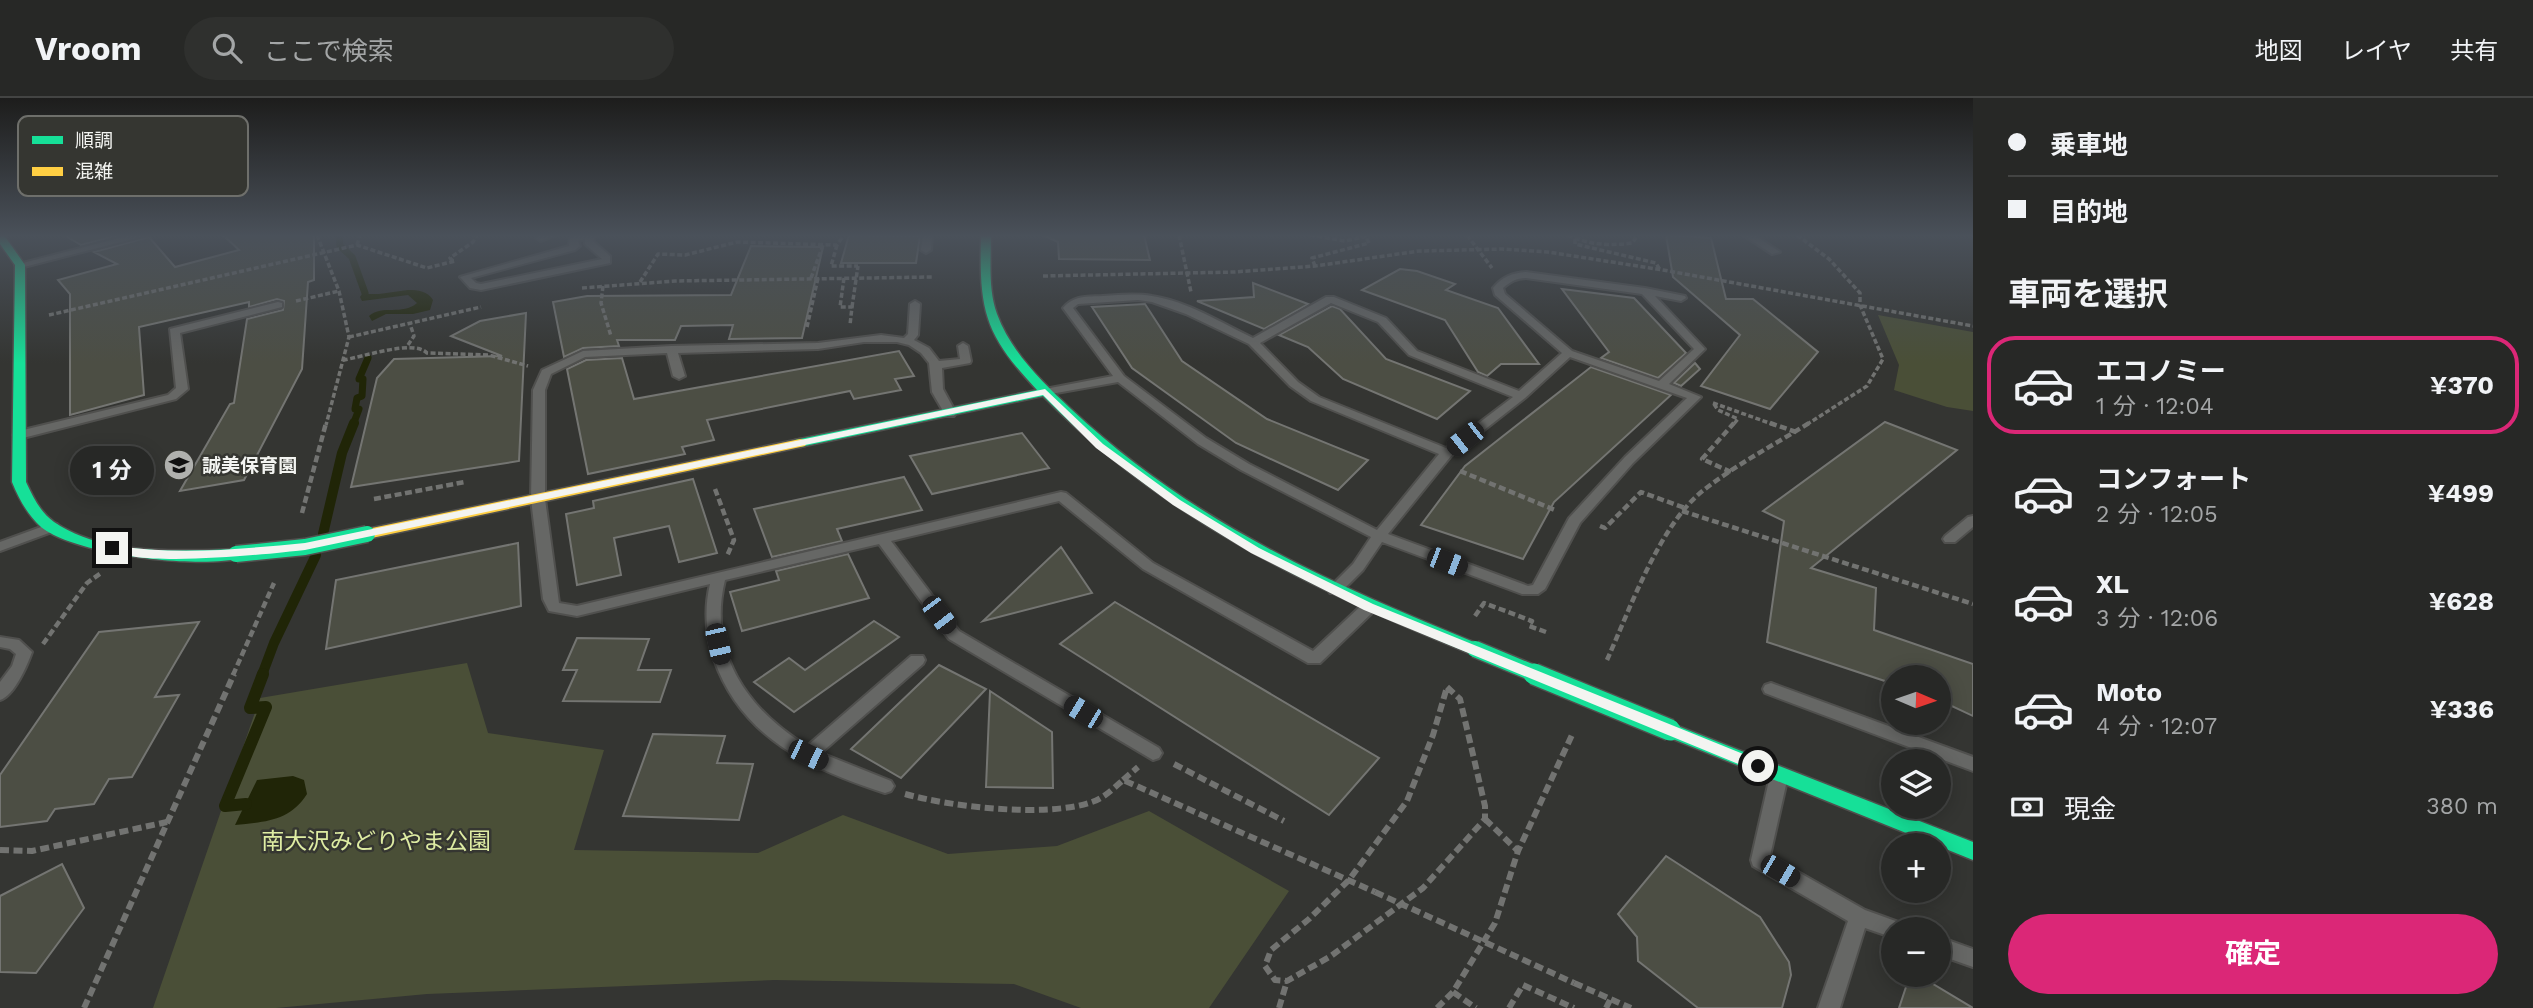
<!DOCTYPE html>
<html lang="ja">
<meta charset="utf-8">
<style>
:root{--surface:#272826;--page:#2f302e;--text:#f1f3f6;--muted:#a4a6a7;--line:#434443;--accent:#db2777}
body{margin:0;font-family:"Work Sans","Noto Sans JP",sans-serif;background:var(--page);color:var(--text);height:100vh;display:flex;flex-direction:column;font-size:26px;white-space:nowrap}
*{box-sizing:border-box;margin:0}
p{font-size:23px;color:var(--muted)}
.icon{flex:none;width:38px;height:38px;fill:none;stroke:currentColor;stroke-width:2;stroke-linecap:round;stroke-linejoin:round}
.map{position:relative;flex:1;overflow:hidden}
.details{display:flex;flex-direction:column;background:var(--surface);width:560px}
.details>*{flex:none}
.hud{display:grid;align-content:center;height:154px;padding:0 35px;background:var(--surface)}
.needle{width:46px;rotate:92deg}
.buttons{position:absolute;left:1881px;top:567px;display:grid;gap:14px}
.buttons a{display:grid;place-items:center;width:70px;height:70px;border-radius:50%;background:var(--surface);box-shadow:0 4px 18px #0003,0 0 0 2px var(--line);font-size:35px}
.end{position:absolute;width:32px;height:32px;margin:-16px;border:9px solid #f3f4f1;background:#111;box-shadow:0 0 0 4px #111}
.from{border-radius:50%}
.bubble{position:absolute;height:49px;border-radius:24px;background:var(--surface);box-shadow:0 4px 18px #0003,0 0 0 2px var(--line);font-size:23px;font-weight:700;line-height:49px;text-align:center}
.car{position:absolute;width:21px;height:42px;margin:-21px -10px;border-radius:9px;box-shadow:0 0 5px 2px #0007;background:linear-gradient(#222 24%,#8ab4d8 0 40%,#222 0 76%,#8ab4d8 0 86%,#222 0)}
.hud b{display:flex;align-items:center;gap:24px;height:66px;font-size:26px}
.hud b+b{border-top:2px solid var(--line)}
.hud i{width:18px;height:18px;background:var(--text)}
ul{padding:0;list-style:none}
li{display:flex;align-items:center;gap:21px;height:98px;margin:0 14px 10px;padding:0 21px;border:4px solid transparent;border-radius:28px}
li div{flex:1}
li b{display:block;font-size:26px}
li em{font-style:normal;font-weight:700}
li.selected{border-color:var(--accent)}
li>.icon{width:63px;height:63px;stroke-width:1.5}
h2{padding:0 35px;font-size:32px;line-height:84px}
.pay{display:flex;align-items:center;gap:18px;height:77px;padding:0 35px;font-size:26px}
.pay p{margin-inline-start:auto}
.cta{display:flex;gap:14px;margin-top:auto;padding:14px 35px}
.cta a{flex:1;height:80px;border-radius:42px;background:var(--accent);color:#fff;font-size:28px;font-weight:700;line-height:80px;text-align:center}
header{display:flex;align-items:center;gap:42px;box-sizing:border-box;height:98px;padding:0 35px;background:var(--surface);border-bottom:2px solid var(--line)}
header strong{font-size:33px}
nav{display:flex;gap:38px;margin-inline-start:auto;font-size:24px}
.search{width:490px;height:63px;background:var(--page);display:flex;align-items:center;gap:18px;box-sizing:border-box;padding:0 24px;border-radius:38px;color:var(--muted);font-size:26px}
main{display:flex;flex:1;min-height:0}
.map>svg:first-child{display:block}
.green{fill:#4a4f37}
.water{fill:#202507}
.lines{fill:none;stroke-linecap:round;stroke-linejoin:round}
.stream-far2{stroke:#202507;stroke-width:7}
.stream-far1{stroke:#202507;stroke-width:10}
.stream{stroke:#202507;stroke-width:12}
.building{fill:#4c4e44;stroke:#747572;stroke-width:2}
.lane-casing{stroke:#50504e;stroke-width:4}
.fast-casing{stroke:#50504e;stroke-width:3}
.slow-casing{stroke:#50504e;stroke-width:3}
.path-far2{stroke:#727371;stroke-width:3.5;stroke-dasharray:5 2.5;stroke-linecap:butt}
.path-far1{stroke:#727371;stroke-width:4.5;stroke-dasharray:7 3.5;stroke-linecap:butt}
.path{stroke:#727371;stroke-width:6;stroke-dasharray:9 4.5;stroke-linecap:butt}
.lane{fill:#666765;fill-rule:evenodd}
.fast{fill:#16e098;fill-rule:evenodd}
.slow{fill:#ffcf43;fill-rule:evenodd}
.fast-bridge-far1-casing{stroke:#50504e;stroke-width:19;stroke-linecap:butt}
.fast-bridge-casing{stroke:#50504e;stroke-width:24;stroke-linecap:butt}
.path-bridge-far1{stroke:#727371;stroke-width:3.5;stroke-dasharray:5 2.5;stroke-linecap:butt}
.path-bridge{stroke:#727371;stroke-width:6;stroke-dasharray:9 4.5;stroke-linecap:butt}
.fast-bridge-far1{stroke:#16e098;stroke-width:16}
.fast-bridge{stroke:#16e098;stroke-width:21}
.route{fill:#f3f4f1}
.labels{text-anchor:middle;stroke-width:5;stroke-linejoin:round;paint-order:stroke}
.poi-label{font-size:19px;font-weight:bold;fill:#f3f4f1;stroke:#353631;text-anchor:start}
.near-park-label{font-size:23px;fill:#deeca3;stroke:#353631}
.key{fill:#353631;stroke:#6e6f6b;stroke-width:2}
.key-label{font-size:19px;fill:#f3f4f1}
</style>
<header>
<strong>Vroom</strong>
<div class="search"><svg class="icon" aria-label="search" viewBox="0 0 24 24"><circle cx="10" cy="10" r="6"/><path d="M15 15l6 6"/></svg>ここで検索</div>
<nav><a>地図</a><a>レイヤ</a><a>共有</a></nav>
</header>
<main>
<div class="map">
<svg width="1973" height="910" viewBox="0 0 1973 910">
<rect width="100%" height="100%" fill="#343532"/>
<!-- green -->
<g class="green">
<polygon points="1878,217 1973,234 1973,313 1947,309 1894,292 1899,267"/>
<polygon points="467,565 488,635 604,652 574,752 758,755 843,717 948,756 1057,748 1149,713 1289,793 1209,910 1081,910 1014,886 774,882 427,896 276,910 153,910 260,600"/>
</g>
<!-- water -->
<g class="water">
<path d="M408,192C418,192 428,193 433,202L430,212L413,216H386L372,223L369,218C383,206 402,218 417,205L408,197L362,203L360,199L362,196H379Z"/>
<path d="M293,678L304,682L307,696C290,723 265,724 235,727L257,682Z"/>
</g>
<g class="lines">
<!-- stream-far2 -->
<g class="stream-far2">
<polyline points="339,137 340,148 352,159 365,195"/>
<polyline points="353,327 359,311 355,311 357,300 362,298 363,281 359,281 368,260"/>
</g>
<!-- stream-far1 -->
<g class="stream-far1">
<polyline points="323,436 342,355 354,325"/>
<polyline points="262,577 274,545 316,457"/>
</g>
<!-- stream -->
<polyline class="stream" points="246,706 225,708 266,609 250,610 263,576"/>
</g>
<!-- building -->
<g class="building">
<polygon points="64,137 119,137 81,147"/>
<polygon points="223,137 314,137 314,182 308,184 302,271 244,382 180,393 230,306 234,305 247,221 283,212 284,203 277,201 249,209 249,204 139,229 144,297 70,317 70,196 58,182 117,166 94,154 149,139 175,169 239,152"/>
<polygon points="849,137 920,138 916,165 841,165"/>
<polygon points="1043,137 1144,137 1150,162 1059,161 1058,144"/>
<polygon points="1666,137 1711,140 1726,201 1753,201 1818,254 1770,311 1701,288 1740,237 1673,179"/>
<polygon points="751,148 823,149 802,240 729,241 733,227 681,228 675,242 617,242 619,248 583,250 564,259 553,204 587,198 731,197"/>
<polygon points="1400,171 1417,173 1455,186 1446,192 1498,210 1539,266 1501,266 1487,278 1478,274 1445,222 1362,192"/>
<polygon points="1253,185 1308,206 1264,231 1197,203 1254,199"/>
<polygon points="1562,191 1634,200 1686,255 1658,280 1601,260 1609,254"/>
<polygon points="1145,206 1182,263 1267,321 1368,362 1338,392 1236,345 1132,270 1092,209"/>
<polygon points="1332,208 1340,211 1386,261 1470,293 1437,321 1343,281 1308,249 1279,237"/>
<polygon points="526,215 519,363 351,389 377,280 394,261 502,258 451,238 480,223"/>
<polygon points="899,253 914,278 895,281 901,292 854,301 850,293 707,322 714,342 682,349 685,356 588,376 567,271 586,262 622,260 634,301"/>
<polygon points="1695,265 1700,271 1681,288 1674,285"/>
<polygon points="1591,269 1671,297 1554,404 1523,461 1421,427 1465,368"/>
<polygon points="1885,324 1957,352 1811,470 1876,490 1874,532 1973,566 1973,618 1939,602 1939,579 1894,579 1894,586 1767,544 1784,423 1763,413"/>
<polygon points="1022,335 1049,370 932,396 910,358"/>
<polygon points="904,379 922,412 837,431 842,443 772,459 754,411"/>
<polygon points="693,381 717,455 679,464 669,428 614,440 621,477 577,487 566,416 594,410 593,403"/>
<polygon points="518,445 521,508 326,551 336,482"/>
<polygon points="1061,449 1092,495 983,523"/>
<polygon points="848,456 869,500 742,533 730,494 779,482 776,473"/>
<polygon points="1115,504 1379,660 1329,717 1060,546"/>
<polygon points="874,523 899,539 794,614 754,584 789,560 805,572"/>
<polygon points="199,524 155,599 179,597 132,679 109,681 94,706 55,711 47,723 0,729 0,677 99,534"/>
<polygon points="577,540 649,541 638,572 671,572 660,604 563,603 577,572 563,572"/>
<polygon points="939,567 986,591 901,680 851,651"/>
<polygon points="990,593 1052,634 1053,690 986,689"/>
<polygon points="653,636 725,638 717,665 753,666 739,722 623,718"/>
<polygon points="1666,758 1760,819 1789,864 1791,877 1782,910 1698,910 1638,863 1637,839 1618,816"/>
<polygon points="62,766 84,810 36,875 0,874 0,798"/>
<polygon points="1910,877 1918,877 1973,910 1899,910"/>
</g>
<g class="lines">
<!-- lane casing -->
<g class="lane-casing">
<g id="lane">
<polygon points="131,137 148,137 20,170 15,167"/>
<polygon points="556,137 541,143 536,140 540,137"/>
<path d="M577,137H596L593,143L610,158V165L481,192L470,190L460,179L569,148L570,140ZM585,141V146L602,161L481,186L476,185L471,180L575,152L580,148L578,143Z"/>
<polygon points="923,137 932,137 931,152 926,155 921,152"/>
<polygon points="1743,137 1754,137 1780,154 1772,156"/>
<path d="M1526,174L1645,190L1685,198L1686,200L1681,203L1655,198L1705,251L1669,286L1701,299L1633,365L1580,425L1545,491L1538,496H1522L1382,444L1363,472L1340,495H1330L1328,492L1330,489L1353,466L1371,439L1241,372L1198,346L1118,284L1045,297L1039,294L1045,291L1113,278L1063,210C1074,197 1087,199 1103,198C1119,197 1135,195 1152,198C1187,203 1221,225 1253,240L1326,199H1334L1386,220L1417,253L1519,293L1562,255L1495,197L1493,190C1502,179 1512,175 1526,174ZM1526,180L1642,196L1694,251L1659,283L1572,253L1505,196L1503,190C1510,184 1516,180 1526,180ZM1138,202L1152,204L1186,216L1249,246L1290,288L1311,303L1439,356L1377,432L1249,366L1206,340L1124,278L1073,210L1078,206ZM1331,205L1378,224L1409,257L1513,299L1446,350L1319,299L1298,284L1260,245ZM1570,259L1687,300L1625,359L1569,420L1533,487L1528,488L1388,436L1451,358L1525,300Z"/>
<path d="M915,203L920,206L918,237L914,242L929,250L939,263L960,261L958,248L963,245L968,248L971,263L970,265L942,270L943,291L956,315L954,318H946L932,294L929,265L921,255L909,247L897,244H864L818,251L678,255L685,278L679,281L673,278L667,255L585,259L551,276L545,292V401L559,505L577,508L1061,394L1066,395L1153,465L1313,553L1364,505H1374L1376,509L1374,513L1320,565H1308L1143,471L1059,403L891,443L959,533L1159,650L1162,655L1159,660L1153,662L949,541L879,446L725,482C707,555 748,612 807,648L911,558H923L925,562L923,566L821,655L891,683L894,688L891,693L885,695C811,671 741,640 714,561C706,537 704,511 710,486L577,518L549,513L543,501L531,401L533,292L542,272L583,253L671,248L818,245L881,237L904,240L908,236L910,206Z"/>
<polygon points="278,204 282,205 282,209 180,235 188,291 176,301 19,341 13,337 15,334 168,297 176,290 170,231"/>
<polygon points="1973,418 1973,429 1955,444 1945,444 1943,441 1945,438 1968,419"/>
<polygon points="52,425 57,426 59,429 57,432 0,453 0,444"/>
<path d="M0,539L19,542L32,554C27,568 14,598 0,602V584L12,568L16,556L10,551L0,549Z"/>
<polygon points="1771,585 1973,659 1973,673 1765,595 1763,591 1765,587"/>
<polygon points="1779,671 1785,673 1788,678 1770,758 1865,812 1901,825 1904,831 1894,831 1894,840 1865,830 1840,910 1818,910 1848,823 1753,768 1751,762 1770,678 1773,673"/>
<polygon points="1939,839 1973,851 1973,869 1939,857"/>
</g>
</g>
<!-- fast casing -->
<g class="fast-casing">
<g id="fast">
<path d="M0,137H4L25,167L26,384C33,399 40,414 54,424C104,458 178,453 236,451L244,456L242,460C198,471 76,457 41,429C27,416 19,401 12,384L15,167L0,146Z"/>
<path d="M981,137H991C991,163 988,191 997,216C1011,254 1042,284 1071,311C1193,425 1329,485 1481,547L1484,551L1481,555H1469C1311,490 1165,422 1043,298L800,349L795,348L793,345L795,342L800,341L1037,292C984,236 979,212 981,137Z"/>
<polygon points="1670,625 1973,744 1973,762 1663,637 1661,632 1663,627"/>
</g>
</g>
<!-- slow casing -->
<g class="slow-casing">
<polygon id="slow" points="800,341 805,342 807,345 805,348 367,441 359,436 367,431"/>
</g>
<!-- path-far2 -->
<g class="path-far2">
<polyline points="317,137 339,193 349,239 326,327"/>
<polyline points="1179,137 1191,194"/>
<polyline points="1310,137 1345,143 1367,138"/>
<polyline points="1467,137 1492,170"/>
<path d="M1568,137C1589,147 1609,148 1632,145L1638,137"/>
<polyline points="1797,137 1829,161 1860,195 1860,207 1883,261 1867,288 1806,327"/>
<polyline points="1575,141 1575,146 1656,165 1660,172"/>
<polyline points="357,147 360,137"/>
<polyline points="837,147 831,168 858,168"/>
<polyline points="453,163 450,160 473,144 477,137"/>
<polyline points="1315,168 1312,160 1369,145 1366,139"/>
<polyline points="1043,178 1234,174 1315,168 1419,153 1502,151 1548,154 1663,172 1973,228"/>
<polyline points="811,180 823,147"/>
<polyline points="844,180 840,209 852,209 850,227"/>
<polyline points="640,184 658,156 685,157 737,144 837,147 844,137"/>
<polyline points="603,188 601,205 611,238"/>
<polyline points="582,190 675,183 932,179"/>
<polyline points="296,203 339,193"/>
<polyline points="49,217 357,147 427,170 455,163"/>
<polyline points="807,229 818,180"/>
<polyline points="349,239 481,209"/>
<polyline points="408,247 414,238 410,226"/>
<path d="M343,262C363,259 414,241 427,255L489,257L528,268"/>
<polyline points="1713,305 1775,327"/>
<polyline points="1714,306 1718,312 1738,321 1733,327"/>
</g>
<!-- path-far1 -->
<g class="path-far1">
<polyline points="1770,325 1796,334"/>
<polyline points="1460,373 1555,412"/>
<polyline points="1731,374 1702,361 1734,325"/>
<polyline points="715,391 734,442 727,458"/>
<polyline points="374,401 465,384"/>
<polyline points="1682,413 1973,506"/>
<polyline points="302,415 326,325"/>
<polyline points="1600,428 1605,430 1641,394 1685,410"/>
<polyline points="1475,518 1484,505 1532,523 1529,528 1546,534"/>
<polyline points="43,546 87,485 101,475"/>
<path d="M1607,562C1630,511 1660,425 1705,391C1737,366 1774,347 1809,325"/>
<polyline points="233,577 274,485"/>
</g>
<!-- path -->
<g class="path">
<polygon points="1447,589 1460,601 1485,708 1485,721 1423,790 1331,858 1287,883 1275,882 1265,868 1271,852 1309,821 1349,782 1407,703 1433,637"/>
<polyline points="1174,666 1284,723"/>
<polyline points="1123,682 1138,669"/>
<path d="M905,696C952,709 1046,720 1092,704C1104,700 1114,690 1123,682L1375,794"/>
<polyline points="1485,721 1518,753"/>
<polyline points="0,752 32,753 167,724"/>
<polyline points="1574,885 1631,910"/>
<polyline points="1453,894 1476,910"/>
<polyline points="84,910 234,576"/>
<polyline points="1279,910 1287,883"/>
<polyline points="1437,910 1453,894 1495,825 1518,753 1572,637"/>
<polyline points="1509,910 1523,887 1574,910"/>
<polyline points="1606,910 1610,902"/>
</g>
<!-- lane -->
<use href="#lane" class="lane"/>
<!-- fast -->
<use href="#fast" class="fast"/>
<!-- slow -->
<use href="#slow" class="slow"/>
<!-- fast-bridge-far1 casing -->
<g class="fast-bridge-far1-casing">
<g id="fast-bridge-far1">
<polyline points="236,456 305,449 367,436"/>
<polyline points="1475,551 1538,577"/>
</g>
</g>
<!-- fast-bridge casing -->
<g class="fast-bridge-casing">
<polyline id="fast-bridge" points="1534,576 1670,632"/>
</g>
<!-- path-bridge-far1 -->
<polyline class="path-bridge-far1" points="852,209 858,168"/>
<!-- path-bridge -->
<polyline class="path-bridge" points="1375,794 1574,885"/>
<!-- fast-bridge-far1 -->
<use href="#fast-bridge-far1" class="fast-bridge-far1"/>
<!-- fast-bridge -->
<use href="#fast-bridge" class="fast-bridge"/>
</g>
<!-- sky -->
<linearGradient id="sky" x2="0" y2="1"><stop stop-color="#1d1d1c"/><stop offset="0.52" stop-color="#4a515a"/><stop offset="1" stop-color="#4a515a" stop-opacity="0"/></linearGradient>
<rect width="1973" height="265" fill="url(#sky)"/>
<!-- route -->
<path class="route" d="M1045,291L1103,346L1180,402L1259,450L1373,506L1763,664L1765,668L1758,673L1753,672L1364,512L1251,455L1173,407L1096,350L1043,297L305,452C268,456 133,471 107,450L112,447C177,458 240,451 305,445Z"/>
<!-- icons -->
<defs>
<g id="school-disc" transform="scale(1.575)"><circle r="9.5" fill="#b0b1ae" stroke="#353631"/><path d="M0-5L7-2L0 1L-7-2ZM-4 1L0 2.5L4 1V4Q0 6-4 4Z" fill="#111"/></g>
</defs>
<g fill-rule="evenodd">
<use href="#school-disc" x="179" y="367"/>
</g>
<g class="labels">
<!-- poi labels -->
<g class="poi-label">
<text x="202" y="374">誠美保育園</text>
</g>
<!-- near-park labels -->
<g class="near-park-label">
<text x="376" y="751">南大沢みどりやま公園</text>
</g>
</g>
<!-- legend -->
<rect x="18" y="18" width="230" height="80" rx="10" class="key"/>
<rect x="32" y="38" width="31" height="8" fill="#16e098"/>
<rect x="32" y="69" width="31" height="9" fill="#ffcf43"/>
<g class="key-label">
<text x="75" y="49">順調</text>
<text x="75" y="80">混雑</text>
</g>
</svg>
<div class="buttons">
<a><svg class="needle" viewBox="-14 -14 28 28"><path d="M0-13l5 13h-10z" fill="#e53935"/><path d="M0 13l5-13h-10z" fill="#a4a6a7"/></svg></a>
<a><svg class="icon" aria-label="layers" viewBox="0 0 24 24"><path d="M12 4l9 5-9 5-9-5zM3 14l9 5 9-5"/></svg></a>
<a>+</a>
<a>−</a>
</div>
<i class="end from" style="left:1758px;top:668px"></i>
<i class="end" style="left:112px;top:450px"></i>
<div class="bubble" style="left:70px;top:348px;width:84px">1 分</div>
<i class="car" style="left:1465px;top:341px;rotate:232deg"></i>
<i class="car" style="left:1447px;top:464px;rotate:111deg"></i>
<i class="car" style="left:939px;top:517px;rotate:143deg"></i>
<i class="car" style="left:718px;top:546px;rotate:167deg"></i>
<i class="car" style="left:1083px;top:614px;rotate:301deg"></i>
<i class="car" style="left:808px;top:657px;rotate:116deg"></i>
<i class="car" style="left:1780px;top:773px;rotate:120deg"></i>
</div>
<section class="details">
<div class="hud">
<b><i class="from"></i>乗車地</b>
<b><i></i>目的地</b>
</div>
<h2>車両を選択</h2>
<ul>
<li class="selected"><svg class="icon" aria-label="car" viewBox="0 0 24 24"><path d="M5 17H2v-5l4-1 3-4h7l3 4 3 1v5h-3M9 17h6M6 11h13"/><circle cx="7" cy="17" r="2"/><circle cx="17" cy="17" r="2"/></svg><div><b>エコノミー</b><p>1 分 · 12:04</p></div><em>¥370</em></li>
<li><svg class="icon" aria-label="car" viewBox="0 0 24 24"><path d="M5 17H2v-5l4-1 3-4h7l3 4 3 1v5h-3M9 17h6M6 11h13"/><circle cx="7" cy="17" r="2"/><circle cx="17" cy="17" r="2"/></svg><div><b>コンフォート</b><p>2 分 · 12:05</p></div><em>¥499</em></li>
<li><svg class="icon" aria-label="car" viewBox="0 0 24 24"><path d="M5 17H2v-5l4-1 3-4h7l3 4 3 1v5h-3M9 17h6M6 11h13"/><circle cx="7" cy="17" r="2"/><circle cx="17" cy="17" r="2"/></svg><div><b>XL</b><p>3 分 · 12:06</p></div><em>¥628</em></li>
<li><svg class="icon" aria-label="car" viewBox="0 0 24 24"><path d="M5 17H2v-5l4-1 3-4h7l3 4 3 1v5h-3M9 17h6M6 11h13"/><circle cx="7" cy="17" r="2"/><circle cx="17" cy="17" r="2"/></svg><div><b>Moto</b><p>4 分 · 12:07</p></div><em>¥336</em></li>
</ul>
<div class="pay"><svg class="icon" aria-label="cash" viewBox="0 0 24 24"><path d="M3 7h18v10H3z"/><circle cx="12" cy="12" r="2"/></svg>現金<p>380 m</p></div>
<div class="cta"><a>確定</a></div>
</section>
</main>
